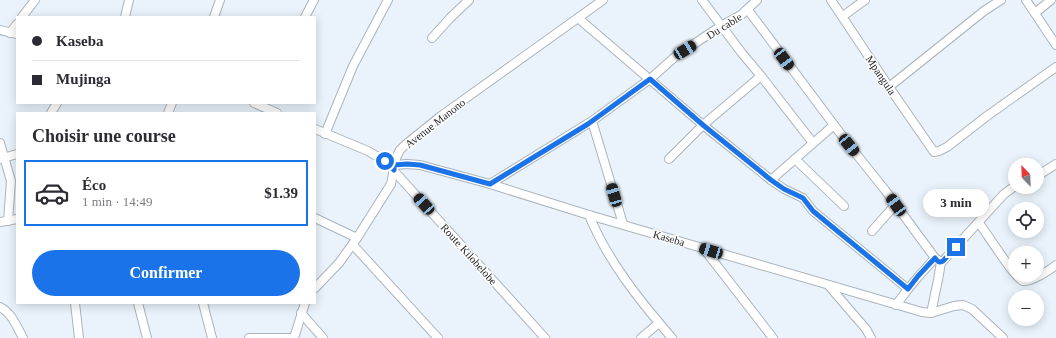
<!DOCTYPE html>
<html lang="fr">
<meta charset="utf-8">
<style>
:root{--surface:#fff;--page:#f7f7f7;--text:#2b2b33;--muted:#7c7c81;--line:#e1e1e2;--accent:#1a73e8}
body{margin:0;font-family:"Times New Roman",serif;background:var(--page);color:var(--text);height:100vh;display:flex;flex-direction:column;font-size:15px;white-space:nowrap}
*{box-sizing:border-box;margin:0}
p{font-size:13px;color:var(--muted)}
.icon{flex:none;width:22px;height:22px;fill:none;stroke:currentColor;stroke-width:2;stroke-linecap:round;stroke-linejoin:round}
.map{position:relative;flex:1;overflow:hidden}
.drawer{position:absolute;left:16px;top:112px;width:300px;height:192px;display:flex;flex-direction:column;background:var(--surface);border-radius:0px;box-shadow:0 2px 10px #0003}
.drawer>*{flex:none}
.hud{position:absolute;left:16px;top:16px;width:300px;height:88px;border-radius:0px;box-shadow:0 2px 10px #0003;display:grid;align-content:center;height:88px;padding:0 16px;background:var(--surface)}
.needle{width:26px;rotate:337deg}
.buttons{position:absolute;left:1008px;top:158px;display:grid;gap:8px}
.buttons a{display:grid;place-items:center;width:36px;height:36px;border-radius:50%;background:var(--surface);box-shadow:0 2px 10px #0003;font-size:20px}
.end{position:absolute;width:18px;height:18px;margin:-9px;border:5px solid #1a73e8;background:#fff;box-shadow:0 0 0 2px #fff}
.from{border-radius:50%}
.bubble{position:absolute;height:28px;border-radius:14px;background:var(--surface);box-shadow:0 2px 10px #0003;font-size:13px;font-weight:700;line-height:28px;text-align:center}
.car{position:absolute;width:12px;height:24px;margin:-12px -6px;border-radius:5px;box-shadow:0 0 3px 1px #0007;background:linear-gradient(#222 24%,#8ab4d8 0 40%,#222 0 76%,#8ab4d8 0 86%,#222 0)}
.hud b{display:flex;align-items:center;gap:14px;height:38px;font-size:15px}
.hud b+b{border-top:1px solid var(--line)}
.hud i{width:10px;height:10px;background:var(--text)}
ul{padding:0;list-style:none}
li{display:flex;align-items:center;gap:12px;height:66px;margin:0 8px 6px;padding:0 8px;border:2px solid transparent;border-radius:0px}
li div{flex:1}
li b{display:block;font-size:15px}
li em{font-style:normal;font-weight:700}
li.selected{border-color:var(--accent)}
li>.icon{width:36px;height:36px;stroke-width:1.5}
h2{padding:0 16px;font-size:18px;line-height:48px}
.button{display:flex;gap:8px;margin-top:auto;padding:8px 16px}
.button a{flex:1;height:46px;border-radius:24px;background:var(--accent);color:#fff;font-size:16px;font-weight:700;line-height:46px;text-align:center}
.map>svg:first-child{display:block}
.lines{fill:none;stroke-linecap:round;stroke-linejoin:round}
.minor-casing{stroke:#abb4bb;stroke-width:10}
.minor{stroke:#fff;stroke-width:8}
.route{stroke:#1a73e8;stroke-width:5}
.labels{text-anchor:middle;stroke-width:3;stroke-linejoin:round;paint-order:stroke}
.street-label{font-size:11px;fill:#1d2023;stroke:#fff}
</style>
<div class="map">
<svg width="1056" height="338" viewBox="0 0 1056 338">
<rect width="100%" height="100%" fill="#eaf3fb"/>
<g class="lines">
<!-- minor casing -->
<g class="minor-casing">
<g id="minor">
<polyline points="702,0 741,52 761,76 813,143"/>
<polyline points="831,0 889,87 934,152 939,151 947,147 987,116 1056,67"/>
<polyline points="1026,0 1056,45"/>
<polyline points="748,10 849,145 885,190 935,258 941,262"/>
<polyline points="1035,13 1051,0"/>
<polyline points="843,16 865,0"/>
<polyline points="22,17 35,0"/>
<polyline points="125,17 129,0"/>
<polyline points="214,17 220,0"/>
<polyline points="305,17 314,0"/>
<polyline points="578,18 703,125 771,180 784,189 803,198 813,211 908,289 896,305"/>
<polyline points="0,30 17,34"/>
<polyline points="10,33 17,24"/>
<polyline points="432,38 450,18 469,0"/>
<polyline points="889,87 984,11 1001,0"/>
<polyline points="254,103 277,113"/>
<polyline points="51,113 57,103"/>
<polyline points="168,113 172,103"/>
<polyline points="592,121 623,224"/>
<polyline points="315,129 368,151 385,161 545,338"/>
<polyline points="325,134 353,66 388,0"/>
<polyline points="0,143 11,181 8,221"/>
<polyline points="0,159 17,154"/>
<polyline points="669,159 703,125 761,76"/>
<polyline points="795,159 844,206"/>
<polyline points="394,165 407,164 420,165 490,184 589,215 922,312 931,313 954,306 963,305 972,309 1003,338"/>
<polyline points="1037,176 1056,164"/>
<polyline points="771,180 834,125"/>
<polyline points="490,184 592,121 650,79 676,56 721,26 741,15 757,0"/>
<path d="M589,215C607,260 640,301 672,338"/>
<polyline points="315,218 357,238"/>
<polyline points="0,222 17,219"/>
<path d="M979,223C986,232 1016,280 1023,281C1031,282 1050,270 1056,265"/>
<polyline points="872,231 895,205"/>
<polyline points="353,245 438,338"/>
<polyline points="704,249 773,338"/>
<polyline points="941,262 943,261 1004,194 1015,186"/>
<polyline points="829,286 866,329 871,338"/>
<polyline points="315,288 339,263 357,238 391,184 396,158 400,150 405,145 441,116 603,0"/>
<polyline points="908,289 918,277 935,258"/>
<polyline points="75,303 79,338"/>
<polyline points="138,303 147,338"/>
<polyline points="203,303 212,338"/>
<path d="M0,307C12,313 17,327 23,338"/>
<polyline points="301,313 323,338"/>
<polyline points="931,313 938,280 941,262"/>
<polyline points="249,338 294,338"/>
<polyline points="294,338 305,303"/>
<polyline points="641,338 659,323"/>
</g>
</g>
<!-- minor -->
<use href="#minor" class="minor"/>
</g>
<g class="lines">
<!-- route -->
<path class="route" d="M385,161L394,170V165L407,164L420,165L490,184L588,124L650,79L703,125L771,180L784,189L803,198L813,211L908,289L918,276L935,258C938,262 939,263 943,261L956,247"/>
</g>
<g class="labels">
<!-- street labels -->
<g class="street-label">
<text transform="translate(724 26) rotate(-32)" y="4">Du cable</text>
<text transform="translate(881 75) rotate(56)" y="4">Mpangula</text>
<text transform="translate(435 123) rotate(-38)" y="4">Avenue Manono</text>
<text transform="translate(669 238) rotate(16)" y="4">Kaseba</text>
<text transform="translate(469 254) rotate(48)" y="4">Route Kilobelobe</text>
</g>
</g>
</svg>
<div class="buttons">
<a><svg class="needle" viewBox="-14 -14 28 28"><path d="M0-13l5 13h-10z" fill="#e53935"/><path d="M0 13l5-13h-10z" fill="#7c7c81"/></svg></a>
<a><svg class="icon" aria-label="locate" viewBox="0 0 24 24"><circle cx="12" cy="12" r="6"/><path d="M12 2v4M12 18v4M2 12h4M18 12h4"/></svg></a>
<a>+</a>
<a>−</a>
</div>
<i class="end from" style="left:385px;top:161px"></i>
<i class="end" style="left:956px;top:247px"></i>
<div class="bubble" style="left:923px;top:189px;width:66px">3 min</div>
<i class="car" style="left:685px;top:50px;rotate:59deg"></i>
<i class="car" style="left:784px;top:59px;rotate:143deg"></i>
<i class="car" style="left:849px;top:145px;rotate:141deg"></i>
<i class="car" style="left:614px;top:195px;rotate:344deg"></i>
<i class="car" style="left:424px;top:204px;rotate:318deg"></i>
<i class="car" style="left:896px;top:205px;rotate:324deg"></i>
<i class="car" style="left:711px;top:251px;rotate:287deg"></i>
<div class="hud">
<b><i class="from"></i>Kaseba</b>
<b><i></i>Mujinga</b>
</div>
<section class="drawer">
<h2>Choisir une course</h2>
<ul>
<li class="selected"><svg class="icon" aria-label="car" viewBox="0 0 24 24"><path d="M5 17H2v-5l4-1 3-4h7l3 4 3 1v5h-3M9 17h6M6 11h13"/><circle cx="7" cy="17" r="2"/><circle cx="17" cy="17" r="2"/></svg><div><b>Éco</b><p>1 min · 14:49</p></div><em>$1.39</em></li>
</ul>
<div class="button"><a>Confirmer</a></div>
</section>
</div>
